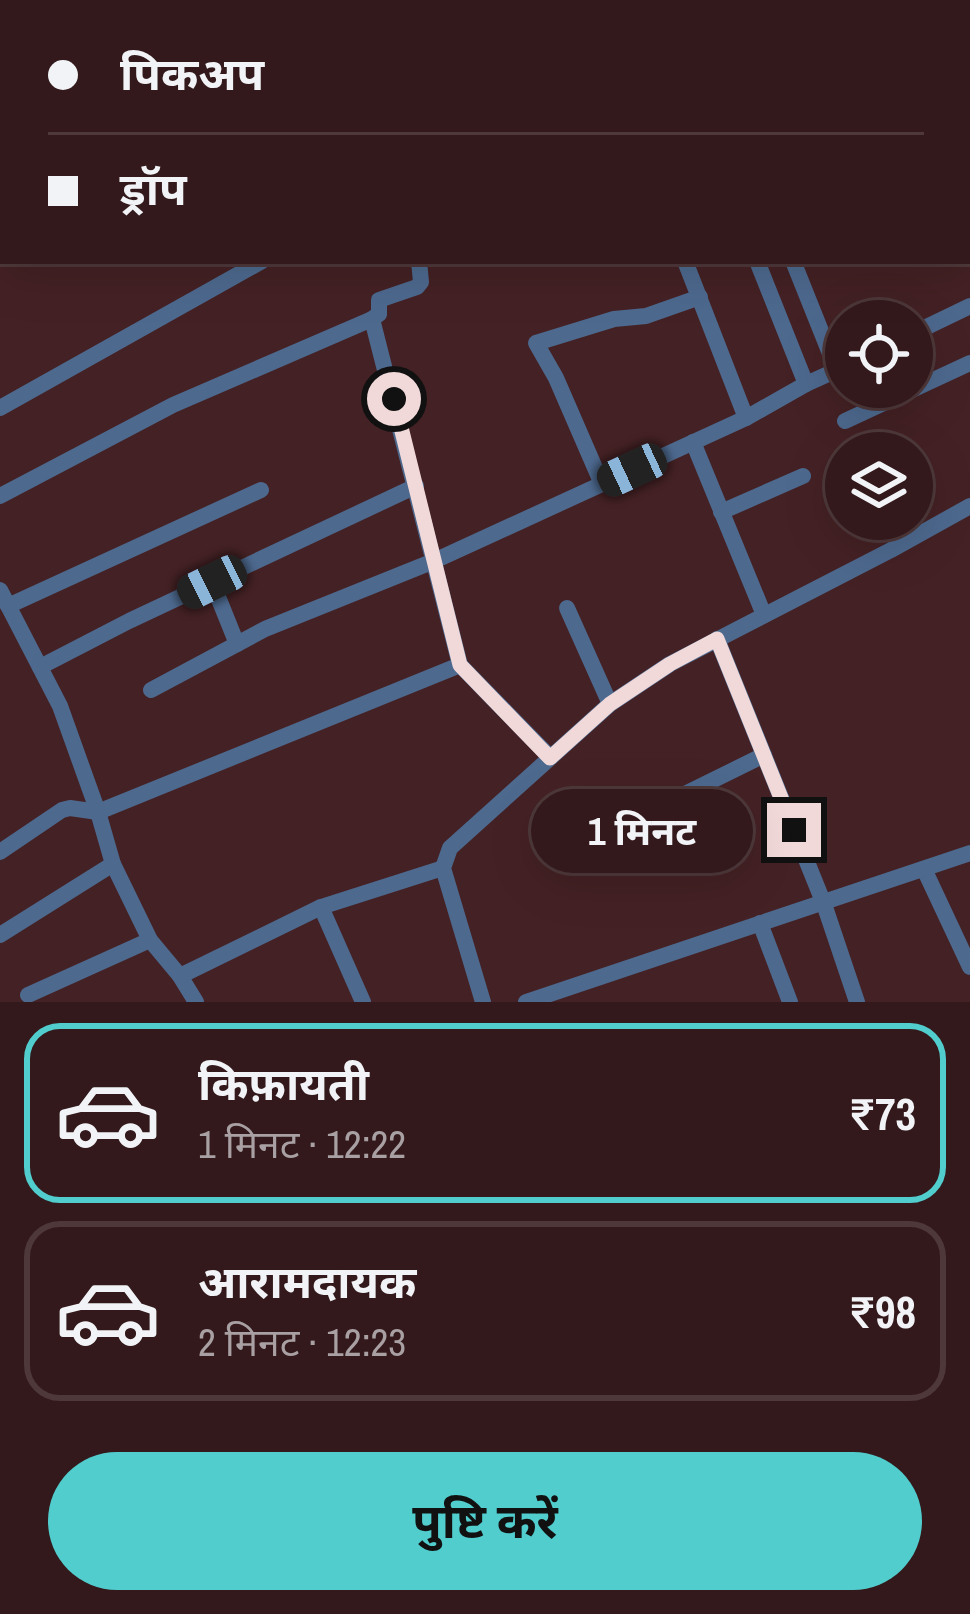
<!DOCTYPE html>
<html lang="hi">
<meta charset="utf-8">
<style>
:root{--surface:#33191b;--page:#3b2224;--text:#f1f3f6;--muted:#a9a0a3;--line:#4e383a;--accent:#52cdce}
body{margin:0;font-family:"Archivo Narrow","Noto Sans Devanagari",sans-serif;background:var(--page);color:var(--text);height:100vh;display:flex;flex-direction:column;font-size:45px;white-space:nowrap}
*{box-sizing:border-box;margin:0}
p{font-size:39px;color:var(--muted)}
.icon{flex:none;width:66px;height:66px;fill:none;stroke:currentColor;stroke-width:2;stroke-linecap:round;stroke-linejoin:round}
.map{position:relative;height:1002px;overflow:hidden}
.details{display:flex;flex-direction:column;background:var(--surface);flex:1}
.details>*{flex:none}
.banner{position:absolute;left:0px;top:0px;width:972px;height:264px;box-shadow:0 12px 48px #0002,0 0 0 3px var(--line);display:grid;align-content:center;height:264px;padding:0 48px;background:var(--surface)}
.controls{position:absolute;left:825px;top:300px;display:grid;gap:24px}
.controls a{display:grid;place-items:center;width:108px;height:108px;border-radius:50%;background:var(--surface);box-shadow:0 12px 48px #0002,0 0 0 3px var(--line);font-size:60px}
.end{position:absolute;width:54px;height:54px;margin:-27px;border:15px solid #f1d9da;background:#111;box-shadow:0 0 0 6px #111}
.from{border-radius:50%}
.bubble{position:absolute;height:84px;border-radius:42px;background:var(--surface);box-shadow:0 12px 48px #0002,0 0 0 3px var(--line);font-size:39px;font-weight:700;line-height:84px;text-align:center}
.car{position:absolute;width:36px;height:72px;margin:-36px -18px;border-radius:15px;box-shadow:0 0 9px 3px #0007;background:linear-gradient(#222 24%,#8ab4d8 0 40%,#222 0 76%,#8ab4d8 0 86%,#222 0)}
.banner b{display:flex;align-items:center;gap:42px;height:114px;font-size:45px}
.banner b+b{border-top:3px solid var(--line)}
.banner i{width:30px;height:30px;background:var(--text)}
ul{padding:21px 0 0;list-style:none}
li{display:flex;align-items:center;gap:36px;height:180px;margin:0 24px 18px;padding:0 24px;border:6px solid var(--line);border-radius:36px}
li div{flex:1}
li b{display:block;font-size:45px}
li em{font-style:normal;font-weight:700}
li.selected{border-color:var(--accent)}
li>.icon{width:108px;height:108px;stroke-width:1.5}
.action{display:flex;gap:24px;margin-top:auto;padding:24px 48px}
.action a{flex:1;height:138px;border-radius:72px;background:var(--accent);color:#111;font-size:48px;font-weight:700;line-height:138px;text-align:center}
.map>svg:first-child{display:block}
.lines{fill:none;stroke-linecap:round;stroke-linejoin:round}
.minor{stroke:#4d698e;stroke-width:16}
.tertiary{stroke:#4d698e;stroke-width:21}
.route{stroke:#f1d9da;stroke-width:15}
</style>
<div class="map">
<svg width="970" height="1002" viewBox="0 0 970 1002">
<rect width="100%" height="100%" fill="#442124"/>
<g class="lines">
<!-- minor -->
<g class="minor">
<polyline points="101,0 102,3"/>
<polyline points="492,0 493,3"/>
<polyline points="910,0 912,3"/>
<polyline points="969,94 970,94"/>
<polyline points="969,117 970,119"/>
<polyline points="685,261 746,418"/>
<polyline points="757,261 806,384"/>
<polyline points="793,261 837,371"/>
<polyline points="372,319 379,314 379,300 417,287 421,282 419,261"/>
<polyline points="912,334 970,306"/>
<polyline points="0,408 262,261"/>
<polyline points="845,421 970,363"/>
<polyline points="693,442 764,615"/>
<polyline points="602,484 556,378 536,343 614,319 646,316 700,297"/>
<polyline points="0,496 173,405 372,319 460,665"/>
<polyline points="721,512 803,476"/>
<polyline points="212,582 237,644"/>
<polyline points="0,590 60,706 98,812 113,864 150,940 180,976 196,1002"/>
<polyline points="8,606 261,490"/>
<polyline points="567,608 610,704"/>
<polyline points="717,639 824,904 857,1002"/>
<polyline points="40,667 129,621 416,486"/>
<polyline points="151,690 265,629 434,561 746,418 806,384 846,366"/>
<polyline points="616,828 764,755"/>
<polyline points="0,852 62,810 70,808 98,812 460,665 550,757"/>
<polyline points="924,869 970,967"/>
<polyline points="321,907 363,1002"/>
<polyline points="760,923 790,1002"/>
<polyline points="0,935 113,864"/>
<polyline points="180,976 321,907 443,868"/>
<polyline points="28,995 150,940"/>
<polyline points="483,1002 443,868 450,848 610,704 670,664 891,550 970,506"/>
<polyline points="526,1002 970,853"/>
</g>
<!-- tertiary -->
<g class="tertiary">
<polyline points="331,3 340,0"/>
<polyline points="0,131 3,130"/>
</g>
</g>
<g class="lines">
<!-- route -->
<polyline class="route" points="394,399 460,665 550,758 610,704 670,664 717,639 794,830"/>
</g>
</svg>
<div class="controls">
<a><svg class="icon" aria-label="locate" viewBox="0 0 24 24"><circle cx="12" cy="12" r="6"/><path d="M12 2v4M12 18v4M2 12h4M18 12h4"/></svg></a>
<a><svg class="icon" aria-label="layers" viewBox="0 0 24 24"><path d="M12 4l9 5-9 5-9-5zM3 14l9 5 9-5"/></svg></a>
</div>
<i class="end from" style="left:394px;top:399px"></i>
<i class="end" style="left:794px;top:830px"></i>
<div class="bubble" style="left:531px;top:789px;width:222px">1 मिनट</div>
<i class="car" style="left:632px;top:470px;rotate:245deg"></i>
<i class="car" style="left:212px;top:582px;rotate:244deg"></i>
<div class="banner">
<b><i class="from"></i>पिकअप</b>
<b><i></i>ड्रॉप</b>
</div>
</div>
<section class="details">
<ul>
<li class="selected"><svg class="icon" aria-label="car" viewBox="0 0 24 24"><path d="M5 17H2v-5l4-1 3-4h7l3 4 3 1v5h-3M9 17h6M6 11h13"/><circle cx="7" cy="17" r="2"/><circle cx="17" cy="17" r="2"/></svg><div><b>किफ़ायती</b><p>1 मिनट · 12:22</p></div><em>₹73</em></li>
<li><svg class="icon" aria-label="car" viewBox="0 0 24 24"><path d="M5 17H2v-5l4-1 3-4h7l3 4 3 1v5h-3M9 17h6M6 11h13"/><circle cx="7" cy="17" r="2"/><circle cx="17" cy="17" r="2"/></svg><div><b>आरामदायक</b><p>2 मिनट · 12:23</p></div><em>₹98</em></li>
</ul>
<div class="action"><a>पुष्टि करें</a></div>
</section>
